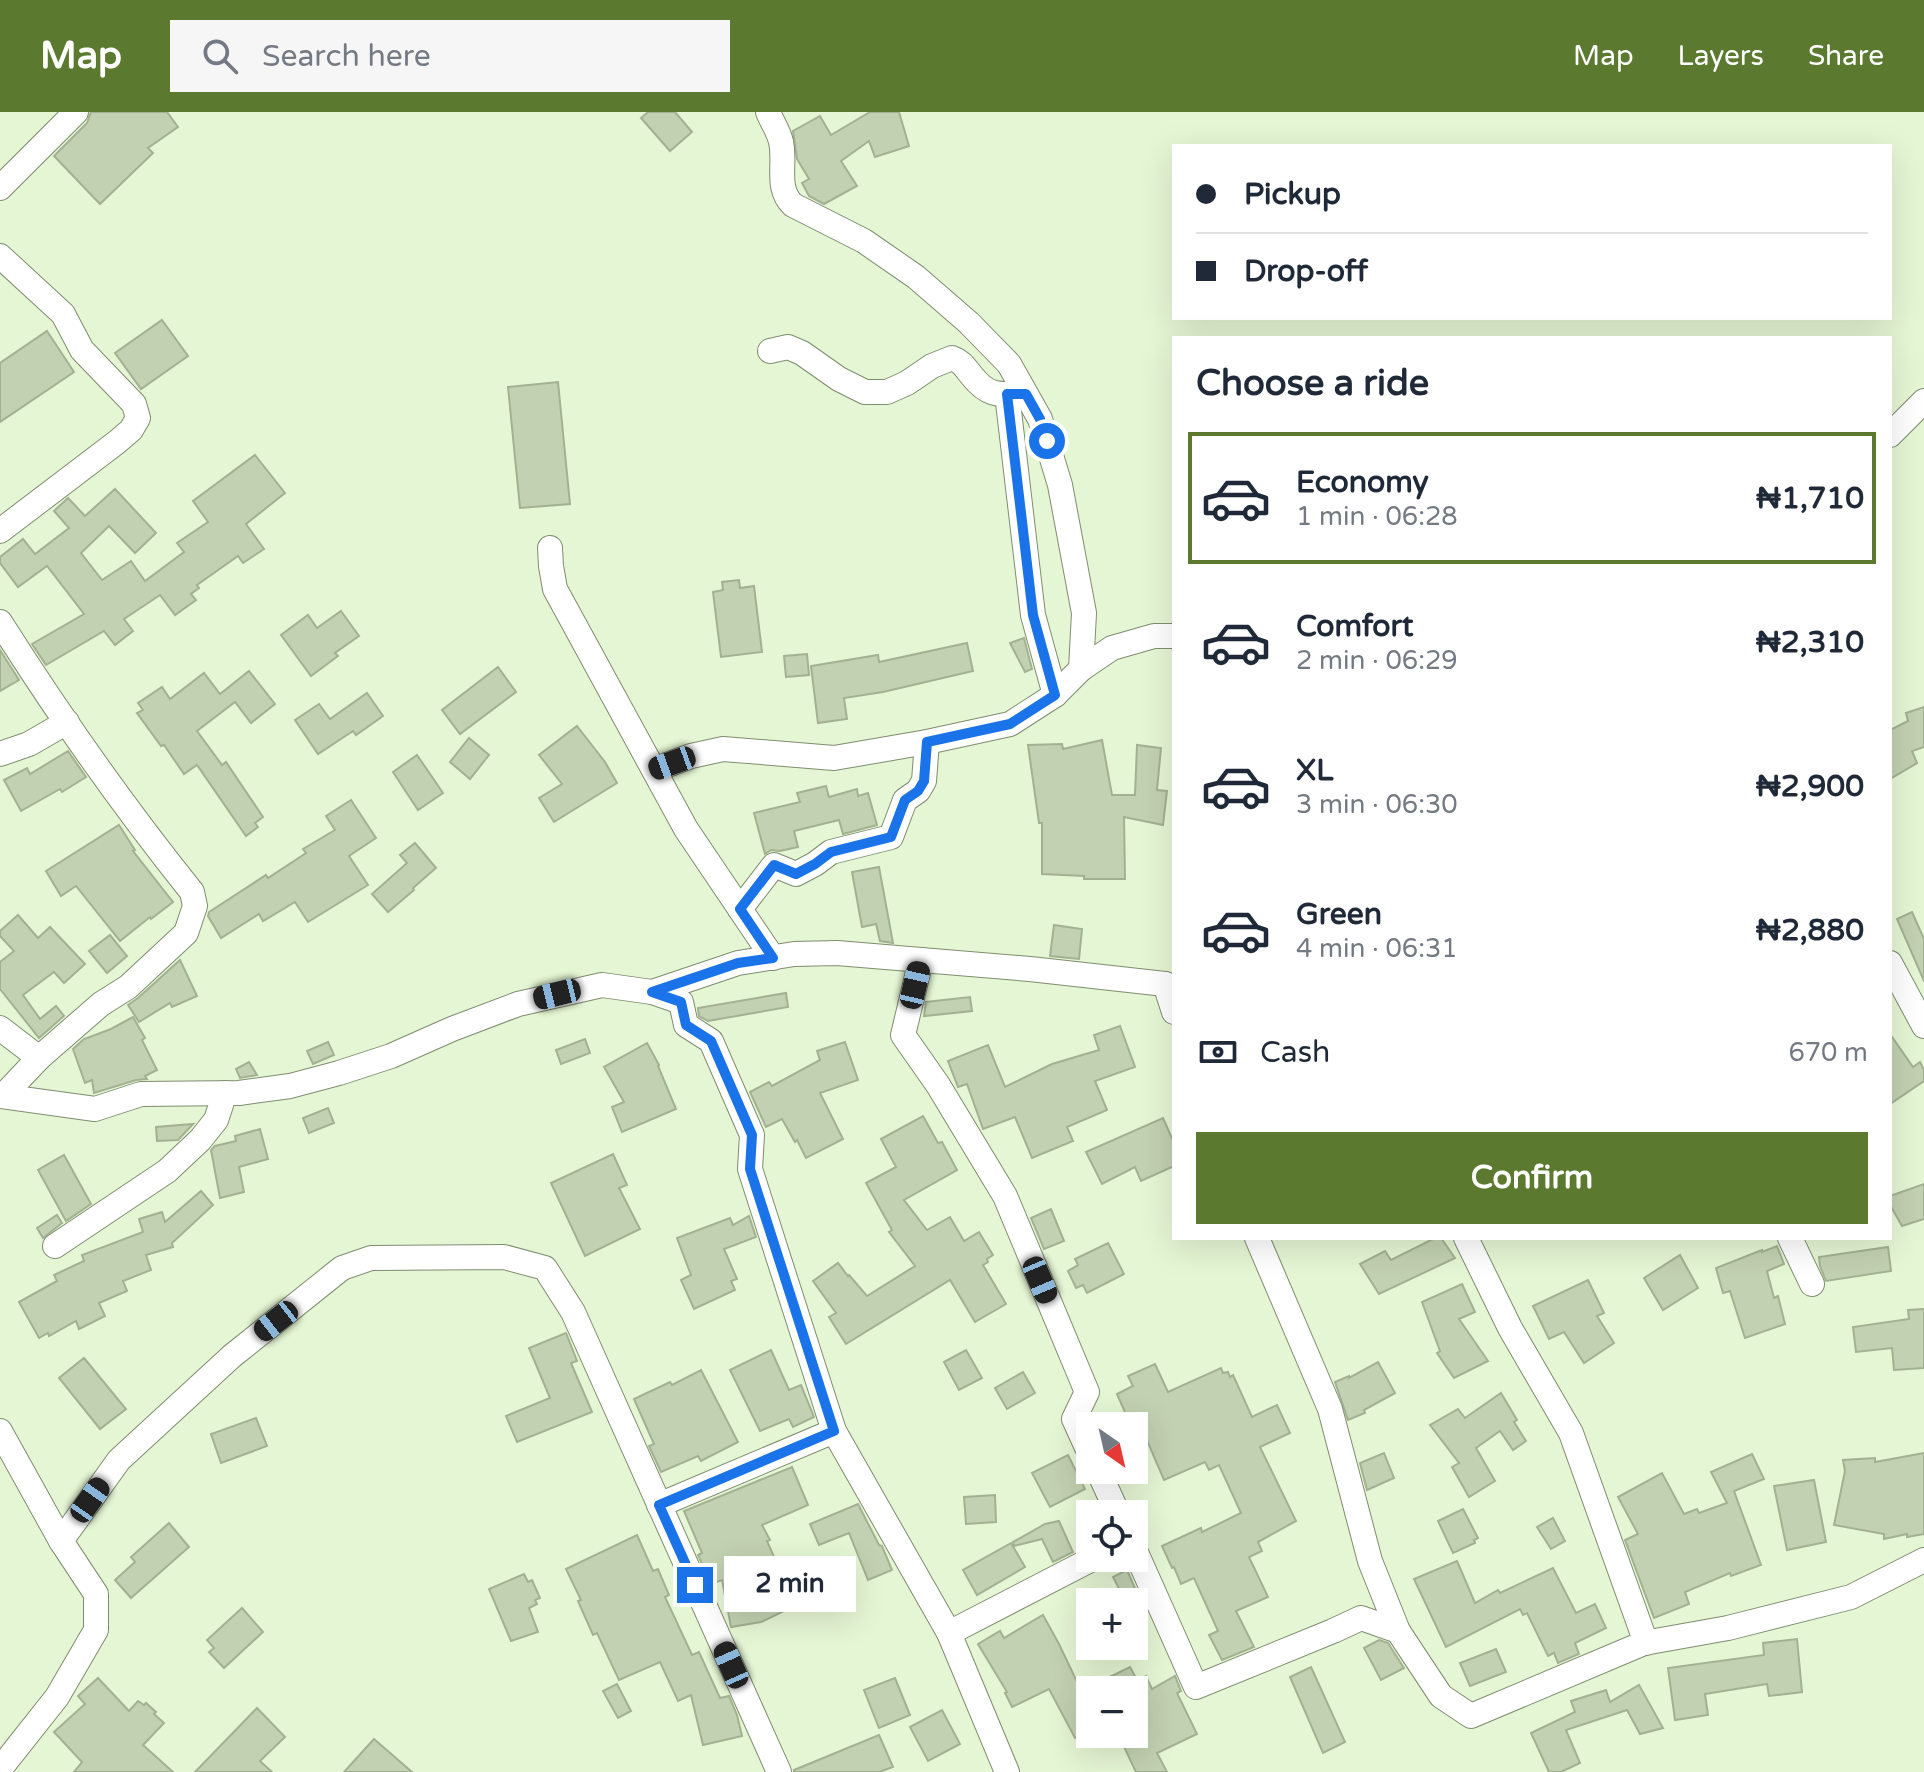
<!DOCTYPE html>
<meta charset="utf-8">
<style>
:root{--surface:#fff;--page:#f6f6f7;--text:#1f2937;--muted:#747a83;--line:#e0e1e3;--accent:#5b7a30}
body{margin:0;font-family:"Varela Round",sans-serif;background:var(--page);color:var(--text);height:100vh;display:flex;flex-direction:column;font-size:30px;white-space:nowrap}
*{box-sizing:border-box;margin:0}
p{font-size:26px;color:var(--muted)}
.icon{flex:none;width:44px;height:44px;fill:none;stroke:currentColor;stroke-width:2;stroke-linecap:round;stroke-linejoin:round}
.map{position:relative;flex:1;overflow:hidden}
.side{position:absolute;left:1172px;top:224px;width:720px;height:904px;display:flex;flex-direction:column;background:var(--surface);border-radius:0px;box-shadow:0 8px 32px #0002}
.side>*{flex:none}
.top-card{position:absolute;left:1172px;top:32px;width:720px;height:176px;border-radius:0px;box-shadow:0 8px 32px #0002;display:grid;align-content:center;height:176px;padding:0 24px;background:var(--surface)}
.needle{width:52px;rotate:146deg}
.controls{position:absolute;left:1076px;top:1300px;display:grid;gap:16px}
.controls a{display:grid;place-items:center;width:72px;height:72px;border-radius:0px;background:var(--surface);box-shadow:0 8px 32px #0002;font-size:40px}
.end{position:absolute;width:36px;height:36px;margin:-18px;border:10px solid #1a73e8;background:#fff;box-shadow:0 0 0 4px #fff}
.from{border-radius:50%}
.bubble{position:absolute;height:56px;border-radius:0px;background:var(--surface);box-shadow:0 8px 32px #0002;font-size:26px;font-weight:700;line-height:56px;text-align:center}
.car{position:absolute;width:24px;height:48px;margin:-24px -12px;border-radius:10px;box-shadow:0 0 6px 2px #0007;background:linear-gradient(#222 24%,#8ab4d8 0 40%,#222 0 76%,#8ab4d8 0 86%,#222 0)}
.top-card b{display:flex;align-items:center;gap:28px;height:76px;font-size:30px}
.top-card b+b{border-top:2px solid var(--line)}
.top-card i{width:20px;height:20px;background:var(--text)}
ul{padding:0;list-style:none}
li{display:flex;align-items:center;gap:24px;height:132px;margin:0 16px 12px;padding:0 8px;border:4px solid transparent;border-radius:0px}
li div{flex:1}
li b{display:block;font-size:30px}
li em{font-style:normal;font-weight:700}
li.active{border-color:var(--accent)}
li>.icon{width:72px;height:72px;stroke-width:1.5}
h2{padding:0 24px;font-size:36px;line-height:96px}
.pay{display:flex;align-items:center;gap:20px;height:88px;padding:0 24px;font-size:30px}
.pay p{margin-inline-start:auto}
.action{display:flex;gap:16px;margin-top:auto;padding:16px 24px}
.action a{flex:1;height:92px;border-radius:0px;background:var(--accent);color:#fff;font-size:32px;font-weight:700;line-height:92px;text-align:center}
header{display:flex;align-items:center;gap:48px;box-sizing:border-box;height:112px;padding:0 40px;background:var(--accent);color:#fff}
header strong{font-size:38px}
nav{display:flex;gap:44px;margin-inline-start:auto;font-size:28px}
.search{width:560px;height:72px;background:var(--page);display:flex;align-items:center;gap:20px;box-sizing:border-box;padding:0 28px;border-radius:0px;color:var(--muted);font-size:30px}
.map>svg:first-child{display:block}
.building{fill:#c2d1b1;stroke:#a2b192;stroke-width:2}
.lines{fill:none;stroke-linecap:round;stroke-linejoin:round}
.minor-casing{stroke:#7e8d6f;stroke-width:26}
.minor{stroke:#fff;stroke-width:24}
.route{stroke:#1a73e8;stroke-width:10}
</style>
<header>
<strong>Map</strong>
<div class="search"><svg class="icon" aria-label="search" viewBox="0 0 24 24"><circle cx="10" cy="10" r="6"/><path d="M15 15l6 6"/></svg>Search here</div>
<nav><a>Map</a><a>Layers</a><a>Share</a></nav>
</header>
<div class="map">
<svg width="1924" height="1660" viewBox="0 0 1924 1660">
<rect width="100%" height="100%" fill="#e5f6d4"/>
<!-- building -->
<g class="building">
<polygon points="91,0 167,0 178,15 148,36 153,41 100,92 54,44 87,11"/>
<polygon points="648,0 675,0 692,20 670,39 641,6"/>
<polygon points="870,0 899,0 909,34 875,45 869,29 841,49 857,74 824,92 809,84 802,71 809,67 797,47 793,19 820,4 831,23"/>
<polygon points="162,208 188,244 141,277 115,241"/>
<polygon points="47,219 74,260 0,310 0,251"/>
<polygon points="558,270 570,392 520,396 508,275"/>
<polygon points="255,343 285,381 246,412 264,437 243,451 238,444 197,473 199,476 191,482 196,488 175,503 160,483 124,507 133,519 115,533 104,519 46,553 32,532 84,502 47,454 18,475 0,451 0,445 23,427 35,442 69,416 54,399 68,386 85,404 115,377 156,421 135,441 109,414 81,441 102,468 131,449 145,469 184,440 177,431 208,410 193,389"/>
<polygon points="739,468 740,476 754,474 762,540 721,545 713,480 723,478 722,470"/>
<polygon points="341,499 359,524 335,541 338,544 311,564 281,523 308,503 317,516"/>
<polygon points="1024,526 1032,557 1025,560 1010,531"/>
<polygon points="967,531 973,559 883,580 844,586 847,607 818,611 811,554 878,543 879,550"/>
<polygon points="0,538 19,568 0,579"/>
<polygon points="807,542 809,563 786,565 784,544"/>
<polygon points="498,555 516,580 460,622 442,598"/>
<polygon points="249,559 275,592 251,611 235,590 197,619 222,653 226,650 263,705 255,711 258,715 246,724 197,653 184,662 164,633 161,634 137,601 143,598 138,591 162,575 170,587 204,561 220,582"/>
<polygon points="367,581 383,604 356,623 353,619 318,642 295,608 319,592 330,607"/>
<polygon points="1924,595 1924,635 1912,639 1917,651 1890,667 1890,618 1908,609 1906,601"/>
<polygon points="577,614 605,650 617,671 554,710 539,686 562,672 539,643"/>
<polygon points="469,626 489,643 470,667 450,650"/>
<polygon points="1102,628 1112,683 1135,683 1137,633 1161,636 1157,678 1167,679 1163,713 1124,705 1125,767 1084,767 1084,764 1042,762 1042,711 1039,711 1028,633 1062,632 1063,637"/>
<polygon points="68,639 86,665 62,680 60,677 21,699 4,668 27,656 30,662"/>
<polygon points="417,643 443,681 418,698 393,660"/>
<polygon points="826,674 829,685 857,677 858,684 868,681 877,713 843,722 839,708 794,719 798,735 780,739 771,738 765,742 754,701 800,690 797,681"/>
<polygon points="351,688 376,726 349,744 368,773 308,810 295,790 263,809 259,802 221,826 208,804 209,800 266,763 268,766 306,741 303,737 335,718 326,704"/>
<polygon points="119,713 135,738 133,739 173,790 151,807 150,805 120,829 76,774 61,784 46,759"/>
<polygon points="415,731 436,756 413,776 414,778 388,800 372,782 407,751 400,743"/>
<polygon points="879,755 893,831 880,829 876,812 862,815 852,760"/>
<polygon points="1912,800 1924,827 1924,869 1897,807"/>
<polygon points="18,803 38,826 50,815 85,852 64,871 54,860 23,883 40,907 56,894 64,904 39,926 0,877 0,850 14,839 0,824 0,819"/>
<polygon points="1054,813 1082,817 1079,847 1050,844"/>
<polygon points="110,823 127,844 107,861 89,839"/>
<polygon points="180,848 197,884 172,895 170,891 139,910 128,893 138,886"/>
<polygon points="786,881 788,895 708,909 699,904 698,896"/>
<polygon points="970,885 972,899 924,904 926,890"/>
<polygon points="133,905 145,926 142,928 157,958 145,964 147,967 136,968 94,981 92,968 85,971 73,937 84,927 111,917"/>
<polygon points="1120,914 1135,955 1095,969 1107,998 1067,1015 1073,1029 1032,1046 1015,1005 983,1017 967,972 958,975 948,949 988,933 1005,975 1052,952 1099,938 1094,923"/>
<polygon points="1890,922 1913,955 1920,950 1924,958 1924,969 1890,992"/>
<polygon points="585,927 590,941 561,952 556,938"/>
<polygon points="328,930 334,943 313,952 307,939"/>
<polygon points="845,930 858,968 820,981 843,1027 806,1046 797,1028 795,1030 782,1007 766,1015 750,980 769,970 772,974 820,948 817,939"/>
<polygon points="647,931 659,953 658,954 676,997 622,1020 612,995 624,990 604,955"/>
<polygon points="249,950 257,963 240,966 236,957"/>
<polygon points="328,996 334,1011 309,1021 303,1006"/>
<polygon points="923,1004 938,1031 942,1030 957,1058 904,1088 927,1118 950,1105 964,1129 979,1120 993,1143 987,1147 988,1150 983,1153 1006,1192 975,1210 950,1168 846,1232 829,1205 836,1201 813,1169 838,1151 848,1164 849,1163 867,1184 915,1154 889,1120 892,1118 866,1071 896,1055 881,1027"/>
<polygon points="1163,1006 1174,1031 1174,1054 1141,1069 1135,1055 1102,1072 1086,1040"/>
<polygon points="193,1012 178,1028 157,1029 156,1015"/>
<polygon points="260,1017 268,1047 239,1055 244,1080 220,1086 211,1038 215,1034 236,1029 235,1024"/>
<polygon points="613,1042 627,1073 619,1076 640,1117 585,1144 551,1071"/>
<polygon points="64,1043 91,1092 66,1109 38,1058"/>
<polygon points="1924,1072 1924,1107 1902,1114 1890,1093 1890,1084"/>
<polygon points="201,1079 213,1093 172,1131 173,1135 146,1143 151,1158 123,1169 127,1179 99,1191 105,1204 79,1217 76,1209 49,1224 48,1221 39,1226 19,1190 57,1169 54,1163 84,1149 82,1143 143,1120 139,1107 162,1100 165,1110"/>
<polygon points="1051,1097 1064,1129 1044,1137 1031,1106"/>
<polygon points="57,1103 62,1111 43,1126 37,1116"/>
<polygon points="749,1104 756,1125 724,1137 737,1167 731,1169 735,1178 694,1197 681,1168 691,1163 677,1126 730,1106 733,1113"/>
<polygon points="1435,1126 1441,1126 1455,1146 1379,1182 1360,1152 1385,1139 1391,1148"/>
<polygon points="1108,1131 1124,1162 1087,1181 1083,1173 1076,1176 1068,1159 1078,1153 1075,1147"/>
<polygon points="1777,1134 1784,1152 1767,1159 1774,1186 1778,1184 1785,1212 1745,1226 1730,1179 1723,1181 1716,1156 1762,1138 1762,1140"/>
<polygon points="1888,1135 1891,1159 1826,1169 1820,1154 1819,1145"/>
<polygon points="1680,1143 1698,1176 1663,1198 1644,1166"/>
<polygon points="1588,1168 1604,1201 1597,1204 1614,1231 1584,1251 1564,1220 1549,1227 1533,1194"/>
<polygon points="1462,1172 1475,1200 1459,1207 1488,1249 1454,1266 1437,1241 1440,1239 1422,1190"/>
<polygon points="1924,1197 1924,1256 1894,1258 1892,1236 1856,1240 1853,1215 1909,1207 1908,1198"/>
<polygon points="566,1221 577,1249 571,1251 592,1300 517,1330 506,1304 550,1286 529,1236"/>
<polygon points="771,1238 789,1278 801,1273 814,1305 793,1315 789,1307 760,1319 730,1258"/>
<polygon points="966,1238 982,1266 959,1278 944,1250"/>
<polygon points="84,1246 126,1297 100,1317 59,1266"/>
<polygon points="1378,1250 1395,1281 1364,1298 1365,1301 1348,1308 1335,1270 1349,1264 1349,1266"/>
<polygon points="1155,1252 1168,1280 1221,1256 1223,1261 1228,1260 1230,1265 1233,1263 1252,1305 1277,1293 1290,1321 1260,1335 1296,1409 1258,1430 1262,1439 1249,1445 1268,1485 1236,1499 1254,1535 1222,1548 1209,1523 1218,1519 1194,1466 1181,1472 1174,1455 1172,1456 1162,1434 1201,1416 1202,1420 1241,1401 1219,1353 1209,1358 1205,1350 1164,1368 1143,1319 1135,1323 1134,1314 1131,1314 1117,1282 1133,1274 1128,1264"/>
<polygon points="701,1258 738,1330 701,1349 698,1344 661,1360 649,1334 654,1332 634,1287 670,1270 672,1273"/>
<polygon points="1023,1260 1035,1281 1007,1297 995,1276"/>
<polygon points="1501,1281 1517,1308 1514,1310 1526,1329 1513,1338 1500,1319 1476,1336 1495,1369 1469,1385 1452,1355 1459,1351 1430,1313 1458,1297 1465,1306"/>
<polygon points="256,1306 267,1334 221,1351 211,1322"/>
<polygon points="1384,1341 1394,1366 1367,1378 1360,1351"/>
<polygon points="1924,1341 1924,1422 1907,1425 1907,1422 1884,1427 1884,1422 1834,1413 1845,1359 1843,1348 1875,1346 1875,1350"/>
<polygon points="1752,1342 1764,1367 1734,1379 1761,1453 1731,1464 1730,1461 1685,1480 1689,1492 1654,1506 1625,1428 1638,1422 1618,1385 1662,1361 1684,1402 1697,1397 1699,1401 1727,1391 1711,1360"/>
<polygon points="1068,1343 1085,1377 1050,1395 1032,1361"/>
<polygon points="792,1355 808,1393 762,1413 770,1428 767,1429 780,1459 795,1452 811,1486 761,1510 731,1515 722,1468 711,1472 698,1443 702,1441 684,1399"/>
<polygon points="1814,1368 1826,1430 1787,1438 1774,1374"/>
<polygon points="995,1383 996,1410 966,1412 964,1385"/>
<polygon points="858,1392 879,1433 882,1434 892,1458 868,1468 849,1421 819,1433 810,1412"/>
<polygon points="1463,1397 1478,1426 1474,1428 1475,1431 1453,1441 1438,1409"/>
<polygon points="1553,1406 1565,1429 1551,1437 1537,1415"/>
<polygon points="1059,1409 1073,1440 1053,1450 1042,1427 1014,1434 1013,1430 1045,1412"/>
<polygon points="169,1411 189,1435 131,1486 115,1468 135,1450 131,1445"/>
<polygon points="637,1423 653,1459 658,1457 669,1483 665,1485 692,1543 699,1540 720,1586 729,1584 737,1603 742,1624 703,1633 691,1583 678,1589 660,1550 619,1568 597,1521 593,1523 578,1489 581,1488 566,1457"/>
<polygon points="1011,1431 1025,1455 977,1483 963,1458"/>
<polygon points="1457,1449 1475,1491 1498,1478 1500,1481 1553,1456 1576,1501 1595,1492 1606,1516 1575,1531 1579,1542 1558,1551 1554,1541 1548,1544 1527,1501 1523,1503 1520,1497 1446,1535 1414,1467"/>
<polygon points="1127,1458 1141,1490 1126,1490 1113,1465"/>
<polygon points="524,1462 528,1470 532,1468 540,1486 535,1488 537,1492 529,1496 538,1520 511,1529 489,1477"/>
<polygon points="242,1496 263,1520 224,1556 209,1540 214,1536 207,1528"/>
<polygon points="1043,1503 1059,1532 1090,1597 1090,1618 1075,1626 1049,1577 1012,1595 1005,1581 1007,1580 978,1532 1000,1519 1004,1526"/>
<polygon points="1797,1527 1802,1580 1769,1584 1767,1572 1705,1582 1708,1603 1675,1608 1668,1556 1764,1543 1763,1531"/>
<polygon points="1379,1528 1388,1531 1404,1556 1381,1568 1364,1536"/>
<polygon points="1496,1537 1506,1560 1470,1574 1460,1551"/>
<polygon points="1130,1555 1137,1568 1146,1564 1152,1577 1175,1564 1181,1579 1177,1581 1197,1622 1157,1641 1167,1660 1136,1660 1118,1622 1134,1622 1134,1578 1083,1578"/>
<polygon points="1311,1555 1345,1630 1323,1641 1290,1565"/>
<polygon points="98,1566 129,1599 138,1589 144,1593 146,1591 156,1600 154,1602 164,1611 143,1633 173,1660 74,1660 82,1650 54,1620 85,1592 78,1584"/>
<polygon points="895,1566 910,1603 879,1616 864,1578"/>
<polygon points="617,1572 631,1599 618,1606 603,1579"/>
<polygon points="1639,1573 1663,1616 1640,1622 1627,1598 1566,1618 1580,1651 1561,1660 1549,1660 1531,1621 1575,1600 1571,1589 1606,1578 1610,1590"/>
<polygon points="257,1596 285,1625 260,1649 272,1660 195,1660"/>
<polygon points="942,1598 960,1632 928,1649 910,1615"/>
<polygon points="879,1623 893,1655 879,1660 794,1660 794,1658"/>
<polygon points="374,1627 412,1660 344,1660"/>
</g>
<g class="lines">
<!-- minor casing -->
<g class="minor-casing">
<g id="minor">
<path d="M768,0C772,10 779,20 781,30C786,52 775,76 793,93L864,129L916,165L969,211L1009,252L1040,307L1060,373L1084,501L1081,557"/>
<polyline points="0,76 76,0"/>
<polyline points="0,144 63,202 82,238 134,292 138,306 131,318 117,330 0,419"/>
<path d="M770,239L788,235L802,241L839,267L865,280H887L907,271L932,254L952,246C963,250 965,256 972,264C987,283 997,283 1020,282"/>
<polyline points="1007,282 1033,503 1055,583"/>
<polyline points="1890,323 1924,289"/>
<polyline points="550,436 551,454 555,477 686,717 773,846"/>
<path d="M0,510C59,603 123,694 192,780L195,794L186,821L128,875L101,892L39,946L3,984"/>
<polyline points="0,642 29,632 67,610"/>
<polyline points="654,658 691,644 723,637 834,646 927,630 1010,612 1055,583 1081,557 1112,536 1154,524 1174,524"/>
<polyline points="740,797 774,753 796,762 815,752 831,740 891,725 905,688 918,679 924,669 927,630"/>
<polyline points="921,848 903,923 938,973 1005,1084 1087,1280 1074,1307 1090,1342"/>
<polyline points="1890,851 1924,914"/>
<polyline points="1165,872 1174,900"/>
<polyline points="652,880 681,890 686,913 711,929 752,1023 750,1057 834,1319 949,1521 1007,1660"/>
<polyline points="0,916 39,946"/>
<polyline points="0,984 95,997 141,982 239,981 290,974 339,961 391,944 452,917 518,892 602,873 652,880 738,851 794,842 837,841 1030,857 1165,872 1174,876"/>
<polyline points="1257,1126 1330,1297 1370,1449 1398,1519 1441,1584 1471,1604 1644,1531 1728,1516 1851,1485 1924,1448"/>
<polyline points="1466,1126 1510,1216 1571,1321 1646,1531"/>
<polyline points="1790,1126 1812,1172"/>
<polyline points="55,1134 167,1059 200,1028 216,1008 225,981"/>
<polyline points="0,1319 61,1429 96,1482 96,1518 57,1585 0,1657"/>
<polyline points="1098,1358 1118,1402"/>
<polyline points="659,1393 834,1319"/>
<polyline points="61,1429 119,1348 232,1244 342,1156 371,1146 504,1145 545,1156 573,1200 779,1660"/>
<polyline points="1134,1436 1196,1575 1333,1519 1361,1506 1398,1519"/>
<polyline points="949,1521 1094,1446"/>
</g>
</g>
<!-- minor -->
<use href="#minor" class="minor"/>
</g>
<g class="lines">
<!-- route -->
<polyline class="route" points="695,1473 659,1393 834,1319 750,1057 752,1023 711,929 686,913 681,890 652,880 738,851 773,846 740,797 774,753 796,762 815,752 831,740 891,725 905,688 918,679 924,669 927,630 1010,612 1055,583 1033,503 1007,282 1026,282 1040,307 1047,329"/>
</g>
</svg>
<div class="controls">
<a><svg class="needle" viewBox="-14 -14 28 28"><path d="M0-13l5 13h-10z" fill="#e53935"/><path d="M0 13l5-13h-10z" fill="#747a83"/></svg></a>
<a><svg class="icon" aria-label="locate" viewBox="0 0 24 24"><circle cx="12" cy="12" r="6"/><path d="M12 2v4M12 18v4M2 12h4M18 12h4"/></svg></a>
<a>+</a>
<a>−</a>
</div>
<i class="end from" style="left:1047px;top:329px"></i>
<i class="end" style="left:695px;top:1473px"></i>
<div class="bubble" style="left:724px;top:1444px;width:132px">2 min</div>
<i class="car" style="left:672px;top:651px;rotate:250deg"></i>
<i class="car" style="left:915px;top:873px;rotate:13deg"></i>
<i class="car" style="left:557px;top:882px;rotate:256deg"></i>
<i class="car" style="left:1040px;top:1168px;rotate:157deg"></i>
<i class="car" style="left:276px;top:1209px;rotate:232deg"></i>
<i class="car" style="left:90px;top:1388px;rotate:35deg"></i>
<i class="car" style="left:731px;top:1553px;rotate:336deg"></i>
<div class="top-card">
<b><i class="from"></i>Pickup</b>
<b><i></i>Drop-off</b>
</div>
<section class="side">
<h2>Choose a ride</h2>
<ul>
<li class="active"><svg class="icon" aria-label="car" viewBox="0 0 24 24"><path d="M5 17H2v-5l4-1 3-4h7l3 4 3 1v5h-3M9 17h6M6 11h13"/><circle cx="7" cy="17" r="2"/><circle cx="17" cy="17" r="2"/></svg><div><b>Economy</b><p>1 min · 06:28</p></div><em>₦1,710</em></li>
<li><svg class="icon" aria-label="car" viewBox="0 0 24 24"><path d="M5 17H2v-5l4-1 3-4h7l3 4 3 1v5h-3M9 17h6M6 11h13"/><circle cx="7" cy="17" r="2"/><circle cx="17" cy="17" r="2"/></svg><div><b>Comfort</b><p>2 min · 06:29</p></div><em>₦2,310</em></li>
<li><svg class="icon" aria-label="car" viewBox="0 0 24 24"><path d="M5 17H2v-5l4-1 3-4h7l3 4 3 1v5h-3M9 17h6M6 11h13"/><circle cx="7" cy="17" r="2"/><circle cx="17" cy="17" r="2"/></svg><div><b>XL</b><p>3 min · 06:30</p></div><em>₦2,900</em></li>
<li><svg class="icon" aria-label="car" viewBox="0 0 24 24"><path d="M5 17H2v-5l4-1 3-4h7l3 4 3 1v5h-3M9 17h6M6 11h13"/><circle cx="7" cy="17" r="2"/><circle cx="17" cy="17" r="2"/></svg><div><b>Green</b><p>4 min · 06:31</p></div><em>₦2,880</em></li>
</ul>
<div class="pay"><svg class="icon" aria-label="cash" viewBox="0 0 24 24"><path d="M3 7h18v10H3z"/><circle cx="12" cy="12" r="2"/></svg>Cash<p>670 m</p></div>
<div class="action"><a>Confirm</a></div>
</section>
</div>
